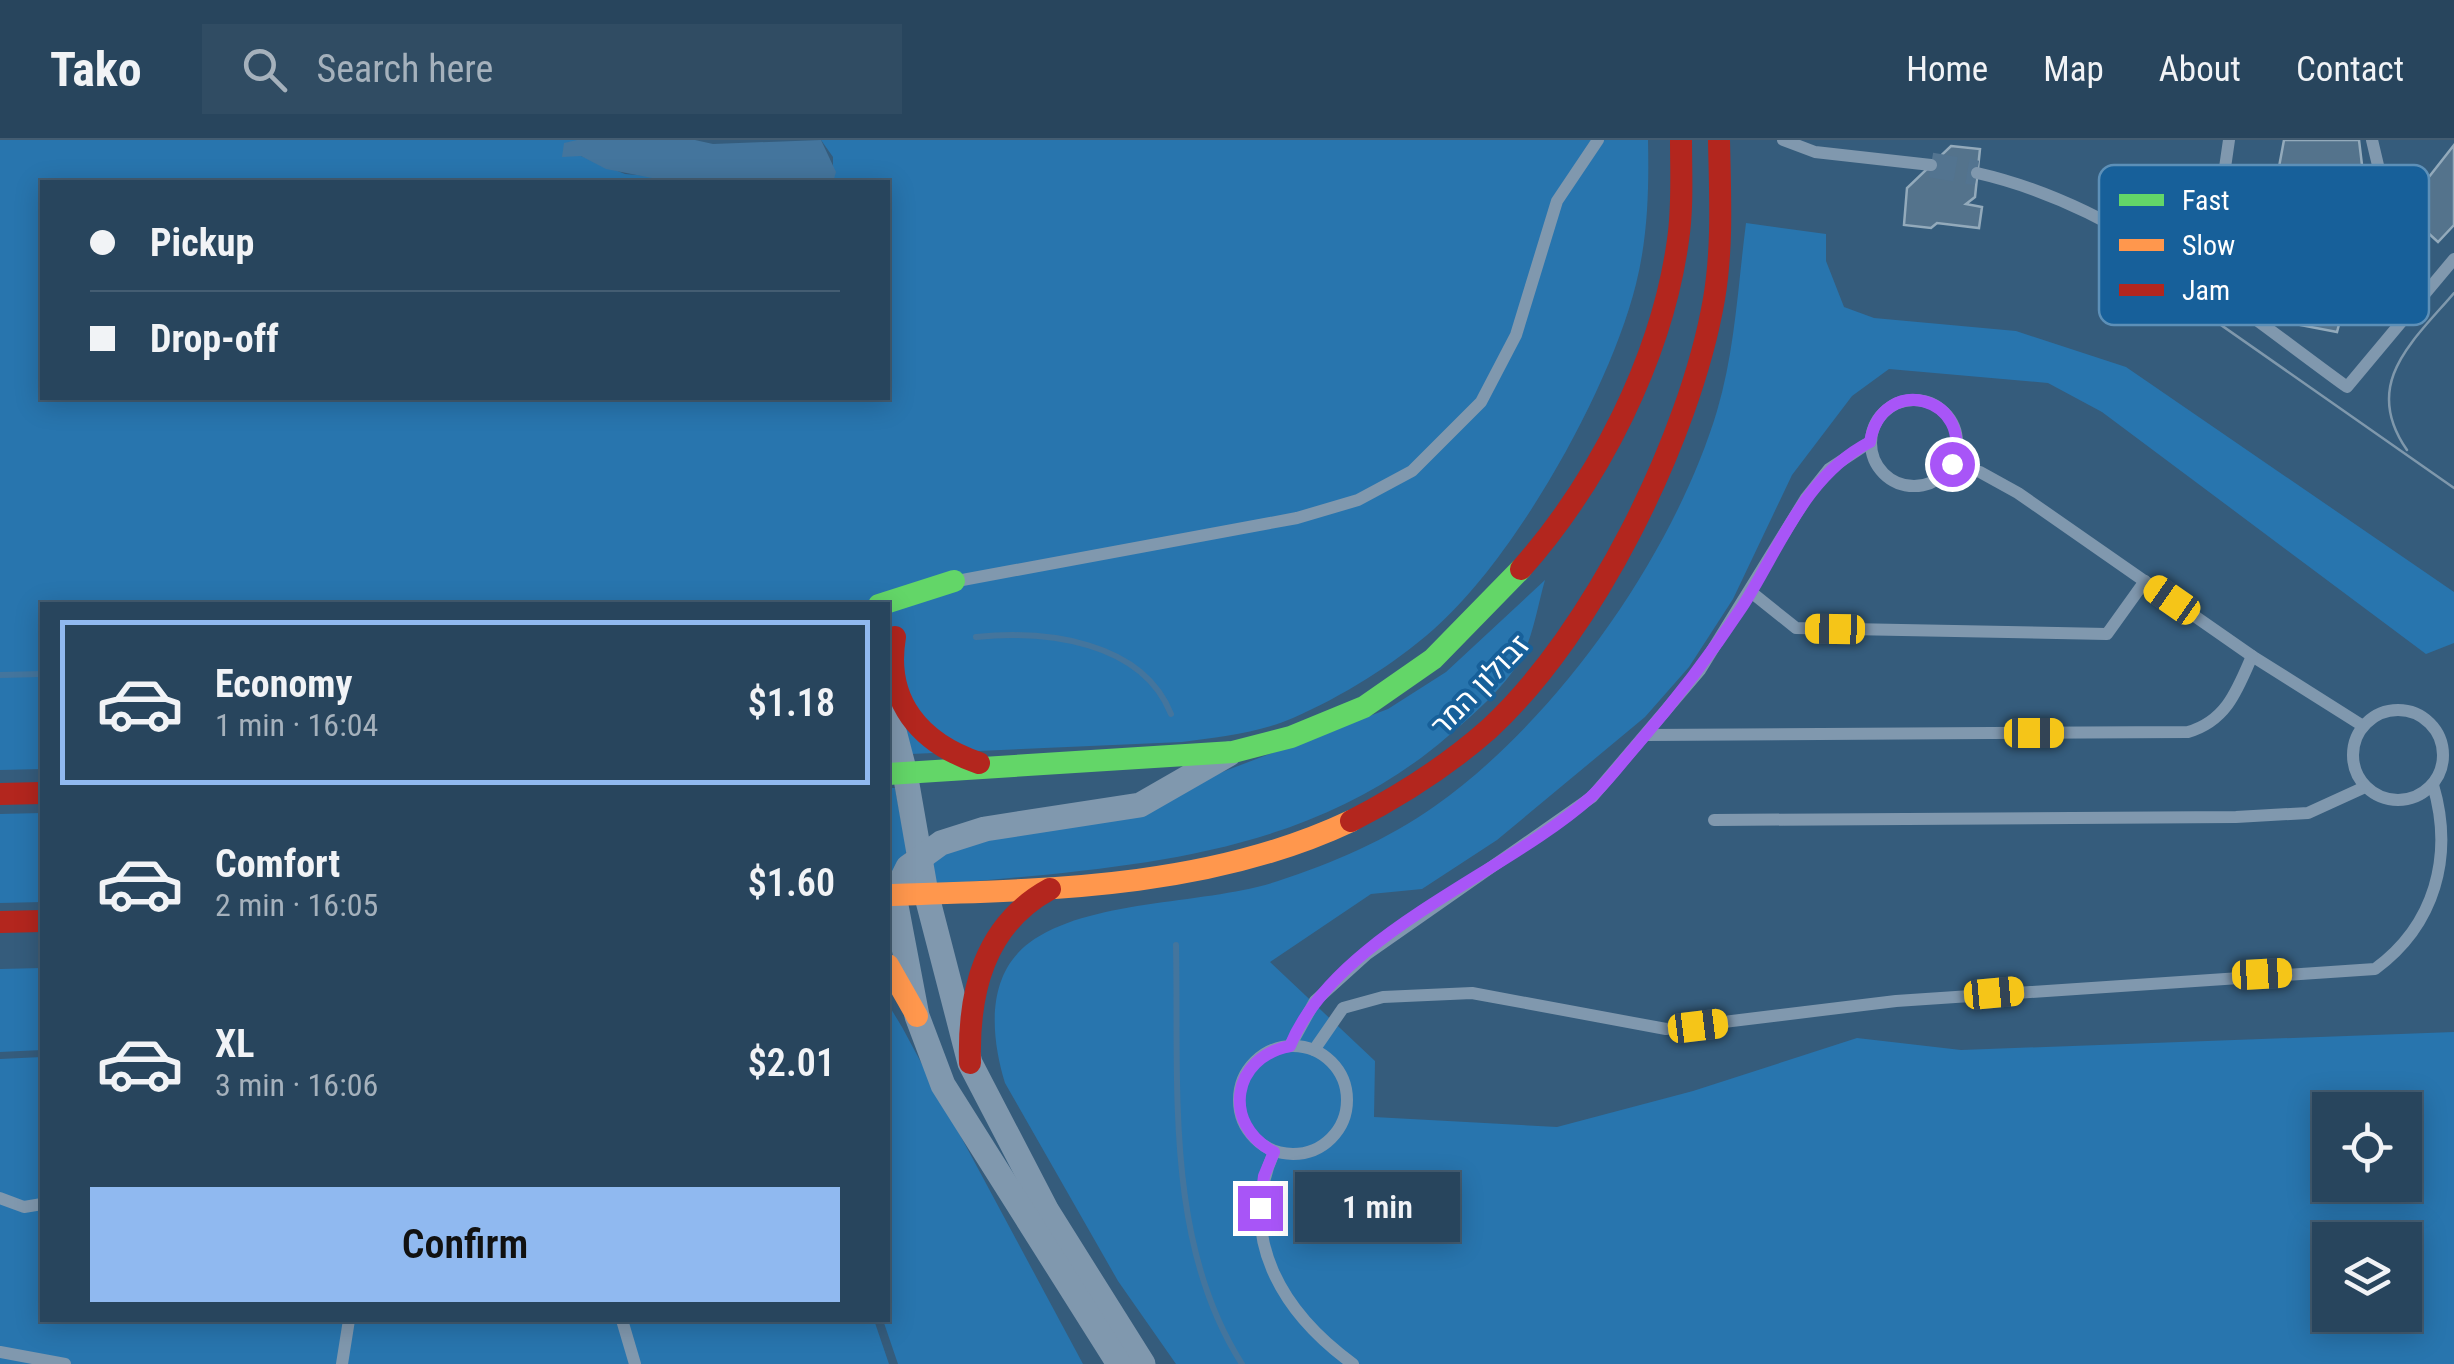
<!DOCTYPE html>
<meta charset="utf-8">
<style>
:root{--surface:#28455d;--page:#304c63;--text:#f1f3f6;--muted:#a5b1bc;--line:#445d72;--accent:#90b9f0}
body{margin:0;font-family:"Roboto Condensed",Heebo,sans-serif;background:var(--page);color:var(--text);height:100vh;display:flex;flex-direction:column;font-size:38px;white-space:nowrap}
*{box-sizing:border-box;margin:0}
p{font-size:32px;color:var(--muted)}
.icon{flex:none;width:55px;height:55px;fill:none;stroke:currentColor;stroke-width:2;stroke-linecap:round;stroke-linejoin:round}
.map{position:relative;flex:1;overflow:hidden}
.drawer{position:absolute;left:40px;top:462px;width:850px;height:720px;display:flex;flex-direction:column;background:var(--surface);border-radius:0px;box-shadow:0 5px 25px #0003,0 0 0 2px var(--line)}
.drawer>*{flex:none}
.top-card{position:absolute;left:40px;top:40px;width:850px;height:220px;border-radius:0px;box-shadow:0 5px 25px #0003,0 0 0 2px var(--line);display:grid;align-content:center;height:220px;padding:0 50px;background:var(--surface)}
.controls{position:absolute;left:2312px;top:952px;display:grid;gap:20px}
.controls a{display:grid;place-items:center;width:110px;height:110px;border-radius:0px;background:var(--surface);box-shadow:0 5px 25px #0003,0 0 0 2px var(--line);font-size:50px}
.end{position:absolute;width:45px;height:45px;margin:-22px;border:12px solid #a855f7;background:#fff;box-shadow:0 0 0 5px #fff}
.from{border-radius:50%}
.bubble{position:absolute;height:70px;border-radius:0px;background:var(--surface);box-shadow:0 5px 25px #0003,0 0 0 2px var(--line);font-size:32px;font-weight:600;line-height:70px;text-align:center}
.car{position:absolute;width:30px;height:60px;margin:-30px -15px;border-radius:12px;box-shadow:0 0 8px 2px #0007;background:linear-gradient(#f5c518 24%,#345 0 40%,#f5c518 0 76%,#345 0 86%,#f5c518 0)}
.top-card b{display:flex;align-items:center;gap:35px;height:95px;font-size:38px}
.top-card b+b{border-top:2px solid var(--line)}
.top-card i{width:25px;height:25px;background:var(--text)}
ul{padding:18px 0 0;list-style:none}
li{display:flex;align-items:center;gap:30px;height:165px;margin:0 20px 15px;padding:0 30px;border:5px solid transparent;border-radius:0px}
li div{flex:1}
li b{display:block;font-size:38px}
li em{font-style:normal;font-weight:600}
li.on{border-color:var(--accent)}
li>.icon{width:90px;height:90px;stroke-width:1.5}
.button{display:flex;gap:20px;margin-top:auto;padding:20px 50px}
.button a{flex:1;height:115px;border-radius:0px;background:var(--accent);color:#111;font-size:40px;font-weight:600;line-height:115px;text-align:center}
header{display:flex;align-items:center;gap:60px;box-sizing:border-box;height:140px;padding:0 50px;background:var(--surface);border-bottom:2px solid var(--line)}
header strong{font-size:48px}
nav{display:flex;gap:55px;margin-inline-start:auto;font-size:35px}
.search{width:700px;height:90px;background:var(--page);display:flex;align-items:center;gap:25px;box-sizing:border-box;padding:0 35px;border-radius:0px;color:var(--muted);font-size:38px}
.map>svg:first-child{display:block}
.green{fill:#2875ae;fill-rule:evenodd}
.water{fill:#44759d}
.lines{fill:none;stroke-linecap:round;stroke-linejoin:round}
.stream{stroke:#44759d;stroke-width:6}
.building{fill:#54738c;stroke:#93aabb;stroke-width:2.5}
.street-tunnel{stroke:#537490;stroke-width:25;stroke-dasharray:25 12;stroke-linecap:butt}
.lane{stroke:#8098ae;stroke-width:12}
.street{stroke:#8098ae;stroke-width:25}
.fast{stroke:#63d668;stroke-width:22}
.slow{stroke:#ff974d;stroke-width:22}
.jam{stroke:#b3261e;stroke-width:22}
.tram{stroke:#7f98ac;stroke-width:2.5}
.route{stroke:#a855f7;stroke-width:12}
.labels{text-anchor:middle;stroke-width:8;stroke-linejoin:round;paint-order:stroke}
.street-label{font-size:30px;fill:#fff;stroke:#17609a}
.key{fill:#17609a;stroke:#5d90b8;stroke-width:2.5}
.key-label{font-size:28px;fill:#fff}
</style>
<header>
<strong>Tako</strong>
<div class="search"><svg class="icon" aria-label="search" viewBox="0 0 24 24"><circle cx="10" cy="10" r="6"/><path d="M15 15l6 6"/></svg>Search here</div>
<nav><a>Home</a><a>Map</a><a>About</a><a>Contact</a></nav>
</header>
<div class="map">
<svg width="2454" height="1224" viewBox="0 0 2454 1224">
<rect width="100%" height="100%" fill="#355c7c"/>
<!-- green -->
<g class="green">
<path d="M0,0H577L581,16L625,34L725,42H42V258H888V42H833V17L821,0H1648C1649,49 1648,96 1636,144C1610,249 1516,417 1434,489C1393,525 1343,556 1293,578C1258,593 1219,597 1182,602L888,615V465H42V629L0,630Z"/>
<path d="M1746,83L1826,94V121L1844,167L1874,178L2016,191L2126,227L2454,452V503L2426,514L2102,272L2048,243L1889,229L1852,256L1792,335L1733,459L1689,527L1645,577L1497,700L1422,749L1371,754L1270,822L1375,921L1374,977L1557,987L1693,951L1857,898L1961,910L2454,892V1224H1176L1118,1141L1005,943C991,897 985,836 1029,803C1089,758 1207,765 1278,741C1333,723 1387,700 1435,666C1557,580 1674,414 1717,271C1735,211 1738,145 1746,83ZM2330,970H2405V1045H2330ZM2330,1100H2405V1175H2330Z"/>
<path d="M1545,440C1538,464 1533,498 1520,520C1504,548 1472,576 1447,597C1302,722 1117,727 936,745L927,723L945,712L1217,634L1388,569L1446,532Z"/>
<polygon points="888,648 895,648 907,711 888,739"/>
<polygon points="42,673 42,762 0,763 0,674"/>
<polygon points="42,828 42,910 0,912 0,829"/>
<polygon points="888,864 902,887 1083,1224 898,1224 883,1180 888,1180"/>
<polygon points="42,917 42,1180 874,1180 889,1224 0,1224 0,919"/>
</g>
<!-- water -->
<polygon class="water" points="577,0 695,0 713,4 821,0 836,32 833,42 652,38 606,29 581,16 562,17 564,3"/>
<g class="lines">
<!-- stream -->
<g class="stream">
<path d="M976,497C1046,490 1142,501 1171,574"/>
<polyline points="0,535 42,534"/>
<path d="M1176,805C1179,943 1164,1102 1242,1224"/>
</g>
</g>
<!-- building -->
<g class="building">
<polygon points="2284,0 2359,0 2368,75 2337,192 2285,182 2265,102"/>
<polygon points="2454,5 2454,85 2438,102 2403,70"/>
<polygon points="1951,6 1980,9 1975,57 1966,64 1982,67 1979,88 1937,83 1931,88 1904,85 1907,48"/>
</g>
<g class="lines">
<!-- street-tunnel -->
<polyline class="street-tunnel" points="1931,25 1977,33"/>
<!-- lane -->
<g class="lane">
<polyline points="1783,0 1815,12 1931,25"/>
<polyline points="2372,0 2386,59 2391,119 2420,159"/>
<path d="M1977,33C2119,65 2231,163 2347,247L2454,119"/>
<polyline points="2191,134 2217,83 2229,0"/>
<circle cx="1914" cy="303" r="43"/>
<polyline points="1952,325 1980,332 2018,353 2252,516 2363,586"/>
<polyline points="957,441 1297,378 1358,360 1412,331 1481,262 1516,195 1557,61 1598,0"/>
<polyline points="1751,452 1796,488 2107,494 2145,441"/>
<circle cx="2398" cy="615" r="45"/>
<path d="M1646,595L2188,592C2226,581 2237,551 2252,516"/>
<polyline points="1714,680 2236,677 2308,673 2365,647"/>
<circle cx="1293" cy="960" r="54"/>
<polyline points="1290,906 1315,861 1367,814 1592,657 1700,530 1806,358 1829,329 1870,302"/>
<path d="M1314,910L1343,868L1383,857L1472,853L1666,889L1896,861L2375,829C2435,785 2454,716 2433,645"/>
<path d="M1274,1012C1236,1098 1283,1173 1353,1224"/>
<polyline points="0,1058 24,1067 42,1064"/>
<polyline points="622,1180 635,1224"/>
<polyline points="0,1212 65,1224"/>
<polyline points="342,1224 349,1180"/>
</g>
<!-- street -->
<g class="street">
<polyline points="888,568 905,633 926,753 970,923 1047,1071 1143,1224"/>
<polyline points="1119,1224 943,945 917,876 894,755 908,727 941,703 985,689 1140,665 1229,614"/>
</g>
<!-- fast -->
<g class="fast">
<polyline points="879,465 954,441"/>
<polyline points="888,634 1233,612 1291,597 1364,567 1433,519 1521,429"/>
</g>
<!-- slow -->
<g class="slow">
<path d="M888,755C1044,750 1207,749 1351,681"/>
<polyline points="888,825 917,876"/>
</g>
<!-- jam -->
<g class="jam">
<path d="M1521,429C1599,341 1662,217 1678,100C1683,67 1681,33 1681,0"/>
<path d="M895,497C884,561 920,603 979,623"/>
<polyline points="0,654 42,653"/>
<path d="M1351,681C1400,656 1447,626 1489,589C1593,493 1690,298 1714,159C1723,106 1720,53 1719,0"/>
<polyline points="0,782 42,781"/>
<path d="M970,923C968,852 984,785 1050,749"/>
</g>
<!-- tram -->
<g class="tram">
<polyline points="2118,113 2454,348"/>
<path d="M2407,310C2361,244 2412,202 2454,153"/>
</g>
</g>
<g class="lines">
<!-- route -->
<path class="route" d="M1260,1068L1264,1036L1274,1012C1221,984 1232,917 1290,906C1336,794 1504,735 1591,657C1607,642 1621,623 1636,606C1675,561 1709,517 1742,467C1780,408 1804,336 1870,302C1882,231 1977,258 1952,324"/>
</g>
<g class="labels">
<!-- street labels -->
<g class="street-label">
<text transform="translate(1480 545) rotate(-46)" y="10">זבולון המר</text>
</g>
</g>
<!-- legend -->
<rect x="2099" y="25" width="330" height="160" rx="15" class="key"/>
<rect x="2119" y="54" width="45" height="12" fill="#63d668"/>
<rect x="2119" y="99" width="45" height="12" fill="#ff974d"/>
<rect x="2119" y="144" width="45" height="12" fill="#b3261e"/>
<g class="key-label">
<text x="2182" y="70">Fast</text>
<text x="2182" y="115">Slow</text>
<text x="2182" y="160">Jam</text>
</g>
</svg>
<div class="controls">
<a><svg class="icon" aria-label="locate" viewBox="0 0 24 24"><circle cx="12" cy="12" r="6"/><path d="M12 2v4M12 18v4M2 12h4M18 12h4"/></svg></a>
<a><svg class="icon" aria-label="layers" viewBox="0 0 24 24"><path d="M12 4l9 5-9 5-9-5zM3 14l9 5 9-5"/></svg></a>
</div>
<i class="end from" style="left:1952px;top:324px"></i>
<i class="end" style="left:1260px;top:1068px"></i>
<div class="bubble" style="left:1295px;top:1032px;width:165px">1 min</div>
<i class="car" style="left:2172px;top:460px;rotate:305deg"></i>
<i class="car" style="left:1835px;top:489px;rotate:271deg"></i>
<i class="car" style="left:2034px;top:593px;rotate:90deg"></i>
<i class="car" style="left:2262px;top:834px;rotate:87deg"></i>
<i class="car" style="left:1994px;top:853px;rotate:85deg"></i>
<i class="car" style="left:1698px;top:886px;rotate:83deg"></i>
<div class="top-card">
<b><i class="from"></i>Pickup</b>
<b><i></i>Drop-off</b>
</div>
<section class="drawer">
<ul>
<li class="on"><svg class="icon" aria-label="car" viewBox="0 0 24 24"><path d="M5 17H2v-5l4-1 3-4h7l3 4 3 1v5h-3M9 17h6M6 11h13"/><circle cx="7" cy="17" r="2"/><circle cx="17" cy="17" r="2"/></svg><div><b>Economy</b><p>1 min · 16:04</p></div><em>$1.18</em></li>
<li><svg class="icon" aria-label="car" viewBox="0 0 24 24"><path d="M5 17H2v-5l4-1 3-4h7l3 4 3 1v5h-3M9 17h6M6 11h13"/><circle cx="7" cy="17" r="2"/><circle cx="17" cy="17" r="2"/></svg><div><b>Comfort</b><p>2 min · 16:05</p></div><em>$1.60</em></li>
<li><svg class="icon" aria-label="car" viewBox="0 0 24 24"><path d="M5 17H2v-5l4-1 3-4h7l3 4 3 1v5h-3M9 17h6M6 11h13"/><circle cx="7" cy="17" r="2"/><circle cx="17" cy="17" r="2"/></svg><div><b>XL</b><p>3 min · 16:06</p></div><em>$2.01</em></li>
</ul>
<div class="button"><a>Confirm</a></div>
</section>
</div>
